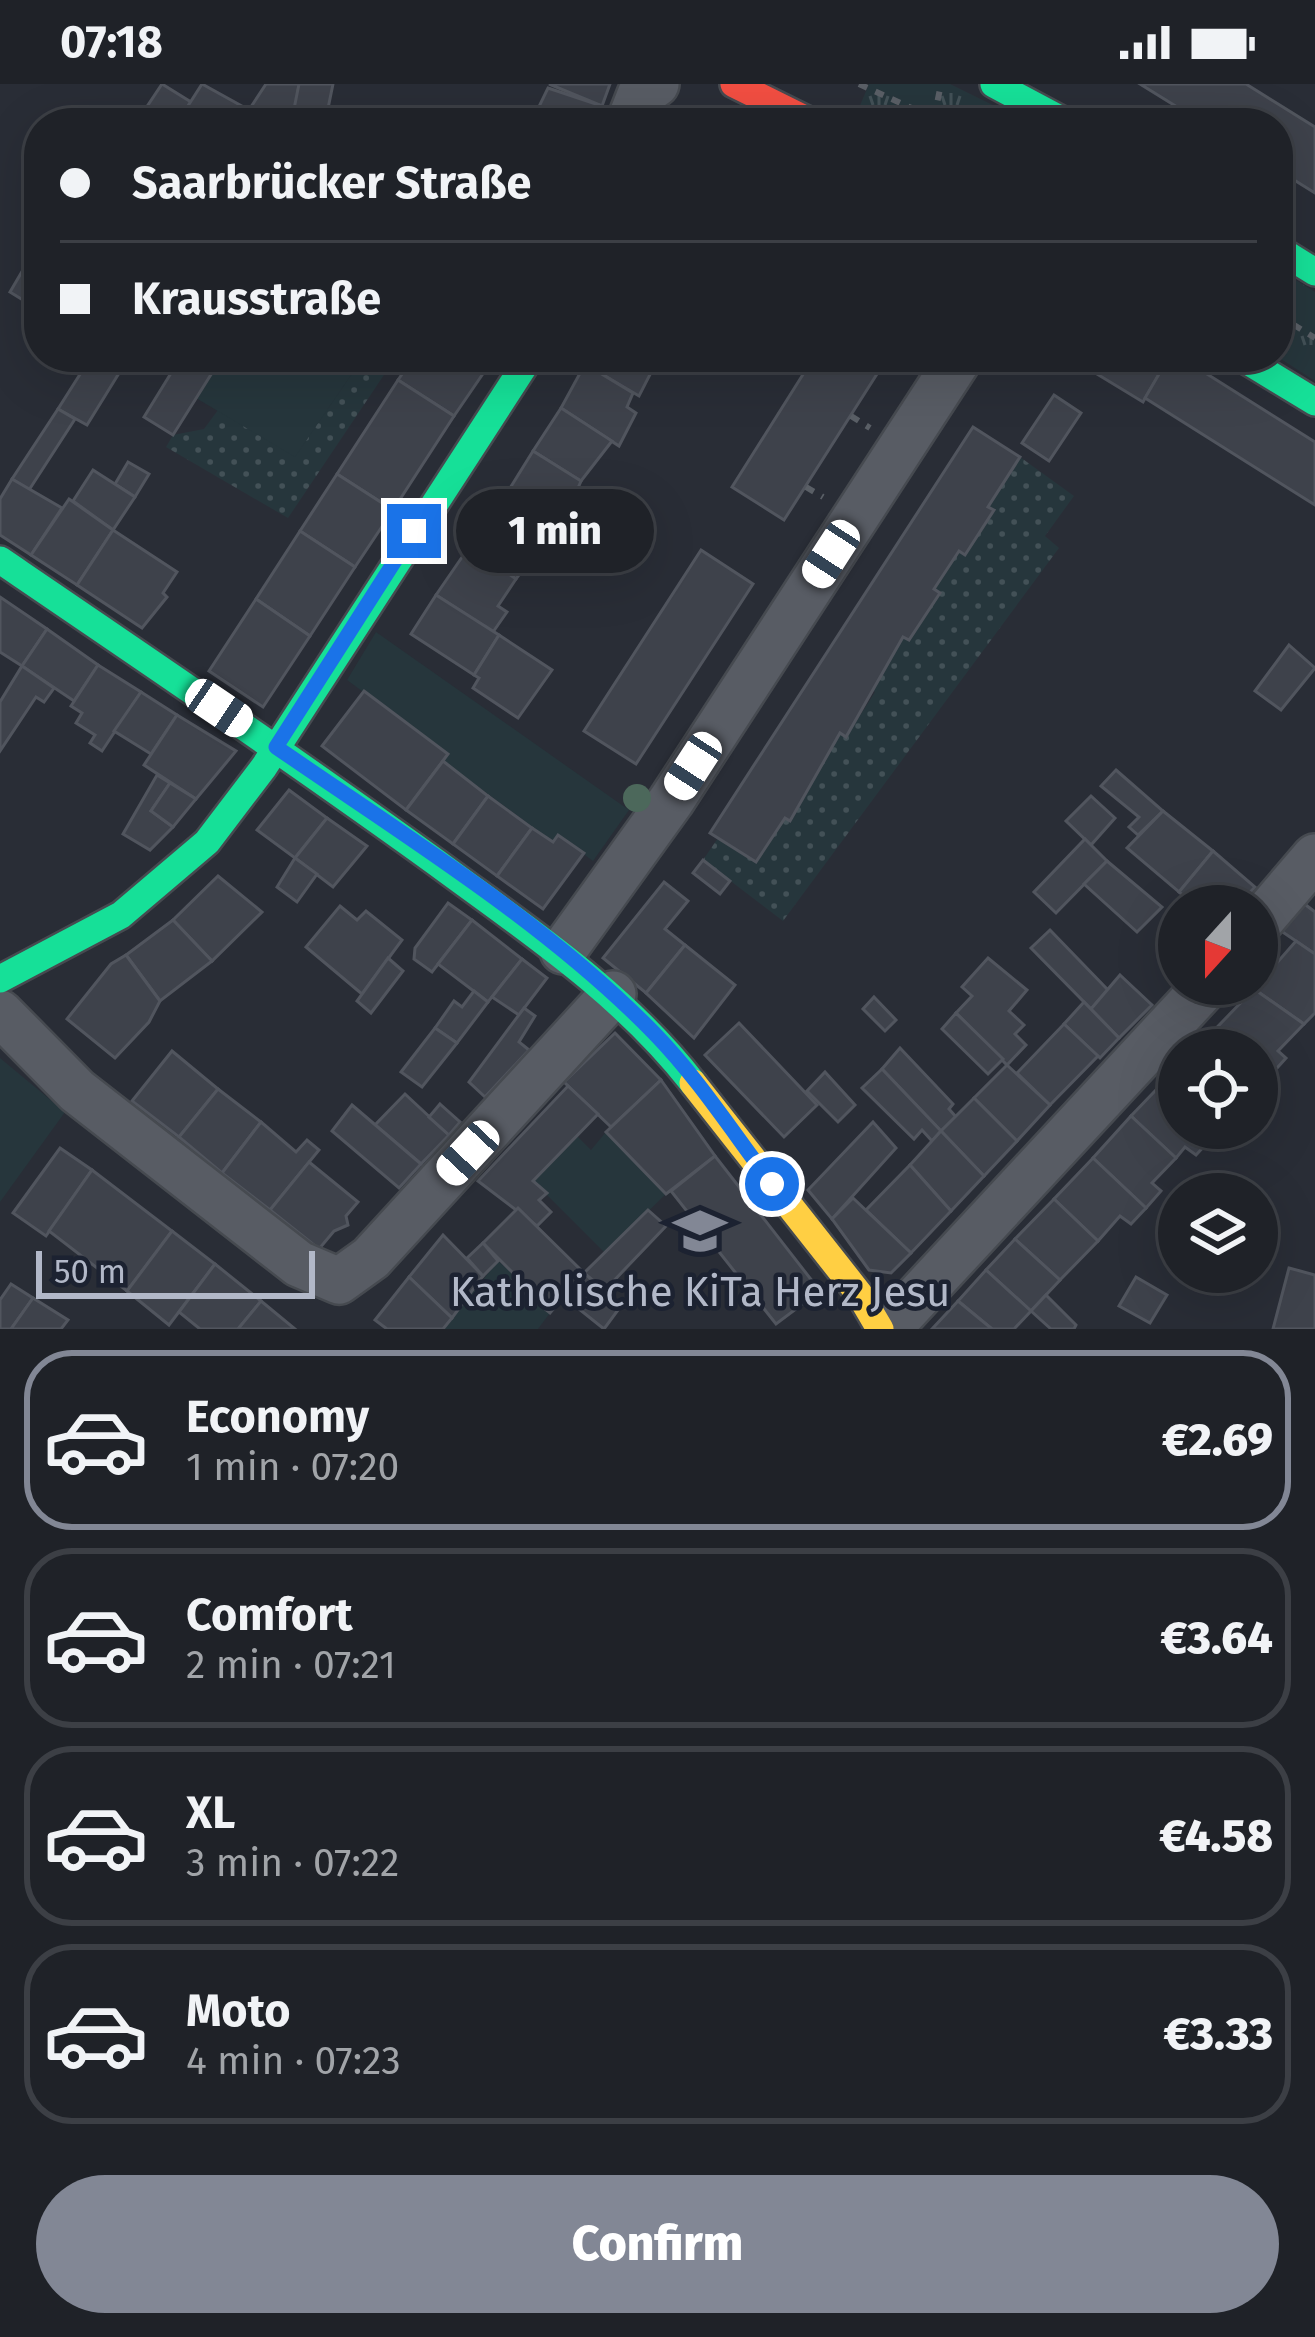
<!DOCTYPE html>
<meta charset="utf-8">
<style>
:root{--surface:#1f2228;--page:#272a30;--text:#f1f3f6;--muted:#a1a4a8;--line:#3c3f45;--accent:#828795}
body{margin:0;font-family:"Fira Sans",sans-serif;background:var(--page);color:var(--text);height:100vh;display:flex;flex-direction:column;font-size:45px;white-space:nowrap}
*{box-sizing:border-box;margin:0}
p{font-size:39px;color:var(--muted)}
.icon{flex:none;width:66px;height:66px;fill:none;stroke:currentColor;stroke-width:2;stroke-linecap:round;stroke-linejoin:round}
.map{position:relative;height:1245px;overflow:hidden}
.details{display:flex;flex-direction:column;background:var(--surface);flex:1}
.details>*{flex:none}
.guide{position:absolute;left:24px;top:24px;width:1269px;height:264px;border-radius:48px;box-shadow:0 12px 48px #0002,0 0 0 3px var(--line);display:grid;align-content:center;height:264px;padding:0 36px;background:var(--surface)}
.needle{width:78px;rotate:201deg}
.controls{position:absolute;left:1158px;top:801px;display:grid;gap:24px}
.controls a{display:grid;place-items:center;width:120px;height:120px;border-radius:50%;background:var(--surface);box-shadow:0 12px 48px #0002,0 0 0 3px var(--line);font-size:60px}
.scale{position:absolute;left:36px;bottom:30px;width:279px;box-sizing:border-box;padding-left:12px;border:6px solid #b2b8c8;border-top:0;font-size:33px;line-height:42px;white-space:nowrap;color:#b2b8c8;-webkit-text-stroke:9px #1c2231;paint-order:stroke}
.end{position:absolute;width:54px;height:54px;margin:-27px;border:15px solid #1a73e8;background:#fff;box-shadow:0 0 0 6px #fff}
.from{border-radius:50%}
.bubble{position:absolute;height:84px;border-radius:42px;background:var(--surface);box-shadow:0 12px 48px #0002,0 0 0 3px var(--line);font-size:39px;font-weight:800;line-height:84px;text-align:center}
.car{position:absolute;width:36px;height:72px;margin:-36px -18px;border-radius:15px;box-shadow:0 0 9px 3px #0007;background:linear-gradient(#fff 24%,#345 0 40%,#fff 0 76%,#345 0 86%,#fff 0)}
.guide b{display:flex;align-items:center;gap:42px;height:114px;font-size:45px}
.guide b+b{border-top:3px solid var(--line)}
.guide i{width:30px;height:30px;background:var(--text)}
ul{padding:21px 0 0;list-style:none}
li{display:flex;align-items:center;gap:36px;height:180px;margin:0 24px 18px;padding:0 12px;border:6px solid var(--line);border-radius:48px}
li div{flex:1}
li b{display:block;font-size:45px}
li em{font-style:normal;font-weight:800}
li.on{border-color:var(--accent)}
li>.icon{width:108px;height:108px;stroke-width:1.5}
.action{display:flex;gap:24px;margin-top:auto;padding:24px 36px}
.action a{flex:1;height:138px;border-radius:72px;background:var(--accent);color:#fff;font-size:48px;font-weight:800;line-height:138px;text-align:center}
.status{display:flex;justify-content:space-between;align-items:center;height:84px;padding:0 60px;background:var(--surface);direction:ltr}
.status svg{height:33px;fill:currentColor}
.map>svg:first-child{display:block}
.grass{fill:url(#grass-dots)}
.park{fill:url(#park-tufts)}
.garden{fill:#26363c}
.building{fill:#3e424b;stroke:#51555e;stroke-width:3}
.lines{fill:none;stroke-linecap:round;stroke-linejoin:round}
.street-casing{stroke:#464a50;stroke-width:50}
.fast-casing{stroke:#464a50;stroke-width:32}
.slow-casing{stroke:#464a50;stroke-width:32}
.jam-casing{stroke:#464a50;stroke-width:32}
.path{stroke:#5a5f66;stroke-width:6;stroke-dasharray:9 9;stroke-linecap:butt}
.street{stroke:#585c64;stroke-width:45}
.fast{stroke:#16e098;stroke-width:27}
.slow{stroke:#ffcf43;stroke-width:27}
.jam{stroke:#f24e42;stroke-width:27}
.tree{fill:#4c685b}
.route{stroke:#1a73e8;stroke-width:15}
.labels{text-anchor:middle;stroke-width:9;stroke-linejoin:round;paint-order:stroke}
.poi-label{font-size:42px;fill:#b2b8c8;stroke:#1c2231}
</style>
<div class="status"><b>07:18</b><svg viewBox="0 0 49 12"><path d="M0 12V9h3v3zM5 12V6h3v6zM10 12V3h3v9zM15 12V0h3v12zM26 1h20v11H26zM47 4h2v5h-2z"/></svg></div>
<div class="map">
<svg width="1315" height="1245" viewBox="0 0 1315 1245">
<defs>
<pattern id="grass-dots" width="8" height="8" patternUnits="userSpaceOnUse" patternTransform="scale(3)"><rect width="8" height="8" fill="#26363c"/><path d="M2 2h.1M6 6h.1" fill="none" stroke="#435157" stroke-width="1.8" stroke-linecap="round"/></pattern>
<pattern id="park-tufts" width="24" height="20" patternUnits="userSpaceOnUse" patternTransform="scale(3)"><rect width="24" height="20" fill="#26363c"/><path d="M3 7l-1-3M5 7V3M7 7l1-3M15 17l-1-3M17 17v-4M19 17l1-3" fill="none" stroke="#435157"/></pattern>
</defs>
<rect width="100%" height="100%" fill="#292d36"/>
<!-- grass -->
<g class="grass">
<polygon points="352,273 396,273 288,434 166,363 173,351 204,345 218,326 295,372 360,278"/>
<polygon points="1020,373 1074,412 1045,452 1059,464 783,837 703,776 718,754 756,778 785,734 791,737 840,649 847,652 875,608 870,604 903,553 909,556 939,510 934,505 959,467 966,470 994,427 988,423"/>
</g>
<!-- park -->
<g class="park">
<polygon points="869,0 950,0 1029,39 859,39 854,36"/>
<polygon points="1278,185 1315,208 1315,297 1278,273"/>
</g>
<!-- garden -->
<g class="garden">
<polygon points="222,273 352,273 360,278 295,373 196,314"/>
<polygon points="376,548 629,726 593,777 558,751 553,758 443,677 448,670 347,596"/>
<polygon points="0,974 65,1028 0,1118"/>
<polygon points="606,1048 666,1110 605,1169 533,1097 577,1052 591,1066"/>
<polygon points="498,1177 516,1192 512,1198 550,1229 538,1245 443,1245"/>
</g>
<!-- building -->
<g class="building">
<polygon points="162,0 191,18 177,39 136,39"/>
<polygon points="202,0 249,26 240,39 177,39"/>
<polygon points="266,0 299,0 294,39 241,38"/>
<polygon points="299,0 333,0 325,39 292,35"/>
<polygon points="549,0 610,0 602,22"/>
<polygon points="1140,0 1246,0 1315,43 1315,109 1278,86 1278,39 1203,39"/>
<polygon points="548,4 602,22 595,39 531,39"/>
<polygon points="667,25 707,39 654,39 658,28"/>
<polygon points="30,174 39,180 39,207 31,221 10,208"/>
<polygon points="91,273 129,273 87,341 58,325"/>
<polygon points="181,273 222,273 173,351 144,333"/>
<polygon points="414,273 483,273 491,278 454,332 398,296"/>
<polygon points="588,273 659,273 639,312 585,280"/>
<polygon points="814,273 850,273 877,290 784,436 732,403"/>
<polygon points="1069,273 1169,273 1143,318"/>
<polygon points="1169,273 1180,273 1315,358 1315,421 1145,314"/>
<polygon points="585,280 633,309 627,323 636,329 619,362 561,324"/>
<polygon points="398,296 454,332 393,426 337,390"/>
<polygon points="1054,311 1081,329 1049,377 1022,359"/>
<polygon points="561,324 612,357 581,397 533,367"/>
<polygon points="58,325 75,335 29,406 12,395"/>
<polygon points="973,343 1020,373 988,423 994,426 965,471 959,467 934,505 940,509 909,556 903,553 846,653 840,649 790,737 785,734 756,778 710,749"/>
<polygon points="533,367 581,397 558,450 502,417"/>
<polygon points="128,378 149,390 135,413 115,400"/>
<polygon points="93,386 135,413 113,446 73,417"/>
<polygon points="337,390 393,426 355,483 300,447"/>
<polygon points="12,395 62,424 31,471 0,451 0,415"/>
<polygon points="69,415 113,446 77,501 31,471"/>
<polygon points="502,417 570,458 556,480 536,468 516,495 469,463"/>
<polygon points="113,446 177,488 163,509 167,513 142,544 77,501"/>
<polygon points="300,447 355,483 310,552 256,515"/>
<polygon points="469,463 516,495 498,522 507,528 493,548 436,511"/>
<polygon points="701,466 753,500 636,680 584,647"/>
<polygon points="436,511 499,551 474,591 411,550"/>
<polygon points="0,513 47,545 22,582 0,568"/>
<polygon points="256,515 310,552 263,623 209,587"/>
<polygon points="47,545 98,581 74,617 22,582"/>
<polygon points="499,551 552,586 518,634 473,604 479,594 474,591"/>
<polygon points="1289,561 1315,584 1281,626 1255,607"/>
<polygon points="98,581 141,608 102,667 90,659 95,651 76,639 82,629 71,622"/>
<polygon points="22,582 54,604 44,618 36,613 0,667 0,618"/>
<polygon points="364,607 448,670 406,726 322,662"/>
<polygon points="141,608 177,631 151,670 114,647"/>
<polygon points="177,631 236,667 196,715 144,681"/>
<polygon points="443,677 488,712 453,760 406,726"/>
<polygon points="1116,686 1163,727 1138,751 1129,743 1139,733 1101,702"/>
<polygon points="157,691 170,699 151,727 173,743 150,766 123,750"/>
<polygon points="170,699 196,715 173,743 151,727"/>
<polygon points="289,706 327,734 295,774 257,746"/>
<polygon points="488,712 532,744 497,792 453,760"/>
<polygon points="1091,712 1115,734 1091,761 1066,737"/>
<polygon points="1163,727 1213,767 1179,808 1127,764"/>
<polygon points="327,734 367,762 333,803 295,774"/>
<polygon points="532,744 553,758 558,751 584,769 543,825 497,792"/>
<polygon points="1085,755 1107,777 1056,829 1034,808"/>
<polygon points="1213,767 1255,803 1237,822 1196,822 1179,808"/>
<polygon points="295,774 317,790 297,818 277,803"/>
<polygon points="703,776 730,797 720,810 693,789"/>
<polygon points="1107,777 1162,823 1137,848 1084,800"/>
<polygon points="218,792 262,828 212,877 173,836"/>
<polygon points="664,798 688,817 665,845 685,861 646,909 603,874"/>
<polygon points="1298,815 1315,828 1315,870 1271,840"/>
<polygon points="448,819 472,836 432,888 414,875 415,864"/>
<polygon points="340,822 357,836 366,827 402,856 362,910 306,863"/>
<polygon points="173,836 212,877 160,917 126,871"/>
<polygon points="472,836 522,875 488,918 438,880"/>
<polygon points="1050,846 1108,906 1091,925 1031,864"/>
<polygon points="1296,857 1315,870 1315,929 1304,940 1254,905"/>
<polygon points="685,861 735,901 694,954 646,909"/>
<polygon points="126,871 160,917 149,938 115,974 67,935 111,880"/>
<polygon points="388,874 403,887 371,929 357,917"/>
<polygon points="988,874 1027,906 1009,927 1024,941 1015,950 1026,961 1007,981 956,929 972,912 962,903"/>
<polygon points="522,875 547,894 519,931 492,913"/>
<polygon points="1120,891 1152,921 1119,954 1091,925"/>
<polygon points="1254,905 1304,940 1278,967 1286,974 1257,1006 1257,966 1195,966"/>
<polygon points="474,907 488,918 457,959 435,944 454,917 462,923"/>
<polygon points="874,913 896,936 885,947 863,925"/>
<polygon points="1084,918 1119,954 1100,974 1064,940"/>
<polygon points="524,924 535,932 519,958 529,966 485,1013 469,998"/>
<polygon points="956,929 1003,975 988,990 942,945"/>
<polygon points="739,939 817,1021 784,1053 705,971"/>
<polygon points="1064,940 1098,972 1050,1021 1017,989"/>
<polygon points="435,944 457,959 422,1003 401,988"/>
<polygon points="615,949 661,996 611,1043 564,998"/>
<polygon points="900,964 953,1020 949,1025 956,1033 941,1047 882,985"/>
<polygon points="172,967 218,1005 179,1053 132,1017"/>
<polygon points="1007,981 1050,1021 1017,1057 974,1014"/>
<polygon points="1177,984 1179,1044 1221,1044 1196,1071 1185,1063 1176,1074 1131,1032"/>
<polygon points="882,985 941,1047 932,1057 922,1046 914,1055 862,1004"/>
<polygon points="825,988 855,1021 838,1038 807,1007"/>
<polygon points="661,996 715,1072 666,1110 606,1048"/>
<polygon points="568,1002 598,1030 533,1097 547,1109 539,1116 551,1128 537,1142 478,1097"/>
<polygon points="218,1005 261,1038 222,1089 179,1053"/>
<polygon points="405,1010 449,1051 421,1080 375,1041"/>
<polygon points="974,1014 1017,1057 984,1092 941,1047"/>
<polygon points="440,1020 460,1038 449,1051 429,1033"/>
<polygon points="352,1021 421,1080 399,1104 332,1047"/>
<polygon points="1131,1032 1176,1074 1152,1099 1161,1107 1146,1124 1093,1074"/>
<polygon points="261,1038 296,1068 307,1056 319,1066 270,1126 222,1089"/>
<polygon points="873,1038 896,1064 832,1135 808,1106"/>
<polygon points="941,1047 984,1092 951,1127 910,1081"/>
<polygon points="60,1064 92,1086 46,1152 13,1129"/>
<polygon points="715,1072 820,1207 776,1240 671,1107"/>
<polygon points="1093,1074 1146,1124 1131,1140 1120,1132 1098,1157 1054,1115"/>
<polygon points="309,1078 358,1118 346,1132 348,1141 334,1147 319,1165 270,1126"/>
<polygon points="910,1081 951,1127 911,1169 866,1126"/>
<polygon points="92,1086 172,1147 127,1207 49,1147"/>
<polygon points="853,1114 911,1169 891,1189 869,1186 832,1135"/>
<polygon points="1054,1115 1098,1157 1060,1196 1015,1155"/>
<polygon points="518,1124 584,1189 550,1229 511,1198 516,1192 483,1159"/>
<polygon points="648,1126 666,1142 605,1206 602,1204 584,1189"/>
<polygon points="172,1147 215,1180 169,1241 127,1207"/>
<polygon points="443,1151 483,1192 452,1234 409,1193"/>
<polygon points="1015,1155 1060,1196 1031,1227 986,1186"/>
<polygon points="483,1159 498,1177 483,1192 467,1174"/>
<polygon points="215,1180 261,1217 238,1245 200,1245 179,1228"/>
<polygon points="1289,1184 1315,1191 1315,1245 1273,1245"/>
<polygon points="986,1186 1031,1227 1014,1245 992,1245 958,1217"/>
<polygon points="584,1189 621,1222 604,1245 564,1213"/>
<polygon points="409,1193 452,1234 443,1245 387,1245 375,1236"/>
<polygon points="1136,1193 1167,1211 1150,1239 1119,1222"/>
<polygon points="11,1200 33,1214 11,1245 0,1245 0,1216"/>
<polygon points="1046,1211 1076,1241 1074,1245 1051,1245 1031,1227"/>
<polygon points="33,1214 68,1236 61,1245 11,1245"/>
<polygon points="261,1217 295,1245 238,1245"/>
<polygon points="958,1217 992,1245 932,1245"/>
</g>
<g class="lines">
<!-- street casing -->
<g class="street-casing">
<g id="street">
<polyline points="629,39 640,11 656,0"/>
<polyline points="1257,841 1315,773"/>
<polyline points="563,867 671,717 960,273"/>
<polyline points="0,929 77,1007 299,1180 339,1197 371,1174 613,910"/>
<polyline points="888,1245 1208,900"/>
</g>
</g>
<!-- fast casing -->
<g class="fast-casing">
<g id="fast">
<polyline points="994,0 1067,39"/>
<polyline points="1278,165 1315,188"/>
<polyline points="1241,273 1315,318"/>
<path d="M0,476C147,576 293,675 437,779C529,847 622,908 693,999"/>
<polyline points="0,895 121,831 207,758 264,683 530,273"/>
</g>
</g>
<!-- slow casing -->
<g class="slow-casing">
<polyline id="slow" points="693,999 860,1211 880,1245"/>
</g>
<!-- jam casing -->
<g class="jam-casing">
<polyline id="jam" points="734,0 813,39"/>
</g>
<!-- path -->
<g class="path">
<polyline points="859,0 944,39"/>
<polyline points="934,34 941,0"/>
<polyline points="1278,231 1315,254"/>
<polyline points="851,332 870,344"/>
<polyline points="806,403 823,413"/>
</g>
<!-- street -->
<use href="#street" class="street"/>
<!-- fast -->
<use href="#fast" class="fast"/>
<!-- slow -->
<use href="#slow" class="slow"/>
<!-- jam -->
<use href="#jam" class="jam"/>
</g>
<!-- trees -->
<circle class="tree" cx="637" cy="714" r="14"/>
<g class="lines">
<!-- route -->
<path class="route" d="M414,447L276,663C402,750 547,839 654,949C698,994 734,1050 772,1100"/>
</g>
<!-- icons -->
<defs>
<g id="school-bare" transform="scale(4.14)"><path d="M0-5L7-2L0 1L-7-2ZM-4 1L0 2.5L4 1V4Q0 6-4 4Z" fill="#828795" stroke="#1c2231" stroke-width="2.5" paint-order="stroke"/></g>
</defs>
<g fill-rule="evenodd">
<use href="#school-bare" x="700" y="1147"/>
</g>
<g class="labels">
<!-- poi labels -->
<g class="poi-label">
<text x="700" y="1222">Katholische KiTa Herz Jesu</text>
</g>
</g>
</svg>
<div class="controls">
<a><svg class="needle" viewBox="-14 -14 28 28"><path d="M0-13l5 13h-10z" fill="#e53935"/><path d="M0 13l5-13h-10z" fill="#a1a4a8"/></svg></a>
<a><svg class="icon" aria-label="locate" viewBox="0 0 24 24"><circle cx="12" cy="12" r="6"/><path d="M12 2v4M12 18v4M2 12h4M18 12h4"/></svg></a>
<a><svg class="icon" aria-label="layers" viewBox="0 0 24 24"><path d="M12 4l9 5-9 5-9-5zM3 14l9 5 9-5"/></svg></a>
</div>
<div class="scale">50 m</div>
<i class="end from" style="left:772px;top:1100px"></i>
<i class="end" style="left:414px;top:447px"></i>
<div class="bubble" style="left:456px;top:405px;width:198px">1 min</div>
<i class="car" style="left:831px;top:470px;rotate:213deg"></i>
<i class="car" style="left:219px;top:624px;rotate:124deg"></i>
<i class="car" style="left:693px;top:682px;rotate:213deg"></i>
<i class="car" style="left:468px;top:1069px;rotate:223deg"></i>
<div class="guide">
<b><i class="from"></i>Saarbrücker Straße</b>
<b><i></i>Krausstraße</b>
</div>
</div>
<section class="details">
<ul>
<li class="on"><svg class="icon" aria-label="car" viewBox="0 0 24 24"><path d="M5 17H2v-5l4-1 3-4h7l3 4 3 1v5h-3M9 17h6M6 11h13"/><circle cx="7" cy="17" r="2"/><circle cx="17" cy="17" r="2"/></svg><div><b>Economy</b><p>1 min · 07:20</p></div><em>€2.69</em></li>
<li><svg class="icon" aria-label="car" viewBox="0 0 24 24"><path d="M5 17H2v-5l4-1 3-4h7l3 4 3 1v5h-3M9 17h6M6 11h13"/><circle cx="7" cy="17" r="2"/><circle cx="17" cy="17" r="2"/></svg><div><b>Comfort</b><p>2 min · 07:21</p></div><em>€3.64</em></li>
<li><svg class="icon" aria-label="car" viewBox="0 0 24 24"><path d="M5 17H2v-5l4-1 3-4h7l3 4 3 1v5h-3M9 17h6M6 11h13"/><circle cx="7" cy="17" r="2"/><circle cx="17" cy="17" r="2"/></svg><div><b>XL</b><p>3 min · 07:22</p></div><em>€4.58</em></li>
<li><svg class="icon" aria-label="car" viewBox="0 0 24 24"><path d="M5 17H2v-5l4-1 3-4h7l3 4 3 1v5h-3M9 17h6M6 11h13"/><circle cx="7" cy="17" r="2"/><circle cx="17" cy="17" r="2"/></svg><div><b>Moto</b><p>4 min · 07:23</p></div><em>€3.33</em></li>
</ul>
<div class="action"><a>Confirm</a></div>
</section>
